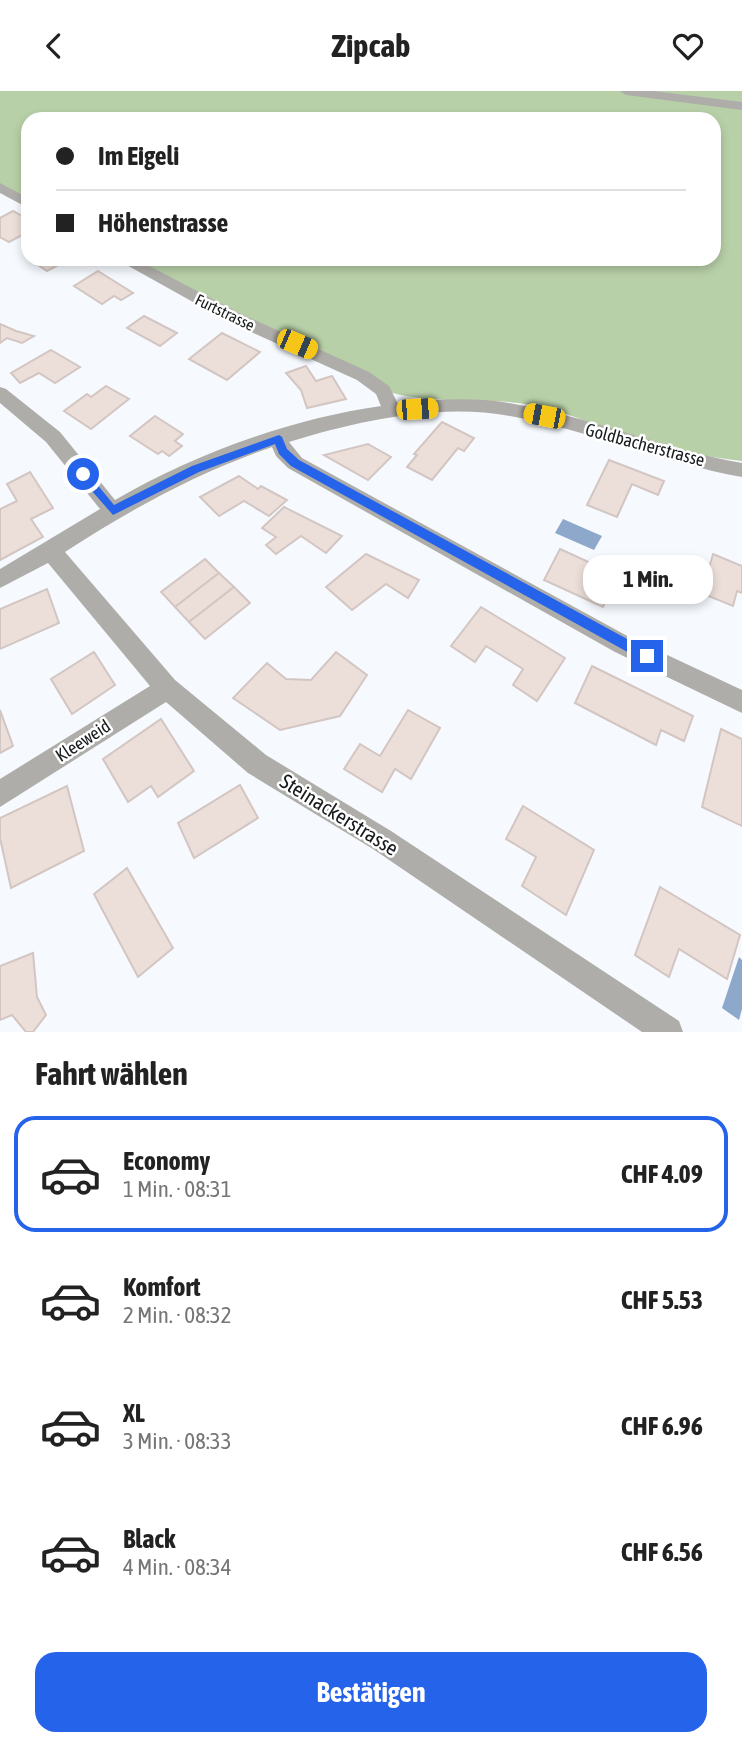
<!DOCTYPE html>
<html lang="de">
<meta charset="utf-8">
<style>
:root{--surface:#fff;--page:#f2f2f2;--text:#222;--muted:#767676;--line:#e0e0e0;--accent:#2563eb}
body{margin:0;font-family:"Asap Condensed",sans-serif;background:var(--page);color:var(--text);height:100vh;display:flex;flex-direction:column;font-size:26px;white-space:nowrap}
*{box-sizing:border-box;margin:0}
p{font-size:23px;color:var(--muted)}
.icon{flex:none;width:38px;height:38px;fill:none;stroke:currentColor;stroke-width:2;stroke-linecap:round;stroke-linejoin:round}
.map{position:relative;height:941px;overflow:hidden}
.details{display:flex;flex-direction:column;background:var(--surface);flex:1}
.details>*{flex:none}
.top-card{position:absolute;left:21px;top:21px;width:700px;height:154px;border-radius:21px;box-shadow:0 4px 10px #0003;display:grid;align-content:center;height:154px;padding:0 35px;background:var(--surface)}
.end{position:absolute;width:32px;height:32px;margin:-16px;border:9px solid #2563eb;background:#fff;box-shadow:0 0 0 4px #fff}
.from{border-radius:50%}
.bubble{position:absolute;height:49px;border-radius:21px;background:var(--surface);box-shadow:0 4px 10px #0003;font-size:23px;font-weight:700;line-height:49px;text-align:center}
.car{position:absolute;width:21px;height:42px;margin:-21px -10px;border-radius:9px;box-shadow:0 0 5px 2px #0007;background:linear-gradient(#f5c518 24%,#345 0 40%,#f5c518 0 76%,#345 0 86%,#f5c518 0)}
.top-card b{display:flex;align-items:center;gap:24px;height:66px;font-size:26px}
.top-card b+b{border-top:2px solid var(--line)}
.top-card i{width:18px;height:18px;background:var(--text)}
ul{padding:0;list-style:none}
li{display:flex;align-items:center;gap:21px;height:116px;margin:0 14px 10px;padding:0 21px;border:4px solid transparent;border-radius:21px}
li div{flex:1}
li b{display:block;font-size:26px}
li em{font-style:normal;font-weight:700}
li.on{border-color:var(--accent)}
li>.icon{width:63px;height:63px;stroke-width:1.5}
h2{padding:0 35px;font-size:32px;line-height:84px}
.cta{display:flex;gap:14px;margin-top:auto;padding:14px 35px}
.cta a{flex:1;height:80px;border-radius:21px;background:var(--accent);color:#fff;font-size:28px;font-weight:700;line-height:80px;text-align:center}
header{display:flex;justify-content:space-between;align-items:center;height:91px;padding:0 35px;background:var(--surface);font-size:32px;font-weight:700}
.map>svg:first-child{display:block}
.forest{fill:#b8d0a8}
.water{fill:#8ea8cc}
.building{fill:#ecdfda;stroke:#d3c6c2;stroke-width:2}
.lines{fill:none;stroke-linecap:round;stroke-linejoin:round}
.minor{fill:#afada9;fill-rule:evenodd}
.route{fill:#2563eb}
.labels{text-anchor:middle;stroke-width:5;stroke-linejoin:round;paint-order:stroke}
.far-street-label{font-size:16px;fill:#181b1e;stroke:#fff}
.street-label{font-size:18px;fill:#181b1e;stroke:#fff}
.near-street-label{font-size:21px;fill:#181b1e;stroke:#fff}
</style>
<header><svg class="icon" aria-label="back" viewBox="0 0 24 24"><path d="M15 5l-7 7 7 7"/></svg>Zipcab<svg class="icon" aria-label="heart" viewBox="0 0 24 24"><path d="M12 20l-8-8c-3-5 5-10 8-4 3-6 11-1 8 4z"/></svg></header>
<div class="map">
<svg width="742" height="941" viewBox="0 0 742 941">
<rect width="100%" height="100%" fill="#f6fafe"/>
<!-- forest -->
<path class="forest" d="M0,0H742V370C710,366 678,361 648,352C611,341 574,323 536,315C486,304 433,316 383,299L124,168H714V28H28V113L0,96Z"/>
<!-- water -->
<g class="water">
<polygon points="563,428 602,445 594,459 555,442"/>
<polygon points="739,866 742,869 742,918 739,929 722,917"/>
</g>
<!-- building -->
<g class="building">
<polygon points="13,120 28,128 28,141 9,151 0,146 0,127"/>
<polygon points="29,168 69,168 47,180"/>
<polygon points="98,180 133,202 121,209 114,205 102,213 74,195"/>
<polygon points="144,225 177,242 160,255 127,237"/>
<polygon points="0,233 16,240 34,245 22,252 7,247 0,252"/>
<polygon points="222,242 260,261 227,289 189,268"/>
<polygon points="51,259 80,276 55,292 39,282 20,292 11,282"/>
<polygon points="306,275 316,290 332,285 346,308 307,317 301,299 286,282"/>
<polygon points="106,295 129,308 91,338 64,320 87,303 91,306"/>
<polygon points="155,325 183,343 175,350 182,355 169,365 162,360 158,363 130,345"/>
<polygon points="442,331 474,347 464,360 458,357 432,389 407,376 417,364 414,363"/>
<polygon points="368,353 391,366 368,389 324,364"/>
<polygon points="609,369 664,390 658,404 632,393 617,426 587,414"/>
<polygon points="30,381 53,417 31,428 43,446 0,469 0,418 17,410 7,393"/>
<polygon points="239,385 258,398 261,395 287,409 269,425 244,410 219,425 200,406"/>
<polygon points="284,416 342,445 326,462 301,445 276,463 266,454 276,446 262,437"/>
<polygon points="560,458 617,484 603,516 544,489"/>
<polygon points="366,463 419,489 408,507 386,493 352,519 326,496"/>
<polygon points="713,463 742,475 742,502 737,500 733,515 706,504 712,483 708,481"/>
<polygon points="205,468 219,482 175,516 161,501"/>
<polygon points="219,482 234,496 189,531 175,516"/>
<polygon points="234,496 250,512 205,548 189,531"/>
<polygon points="47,498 59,532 0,558 0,518"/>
<polygon points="481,516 565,567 537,610 513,594 523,578 486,555 475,571 451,555"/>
<polygon points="94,561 115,594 72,623 51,588"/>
<polygon points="336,561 367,584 340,625 280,639 233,607 267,572 286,588 311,589"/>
<polygon points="592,575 693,625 684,650 661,639 656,654 575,612"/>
<polygon points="0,619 13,655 0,662"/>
<polygon points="408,619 440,637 411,688 395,678 382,701 344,678 360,653 380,665"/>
<polygon points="161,628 194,680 158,706 151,695 128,711 103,668"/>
<polygon points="721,638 742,648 742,735 702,716"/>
<polygon points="240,694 258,727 194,767 178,732"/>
<polygon points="67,695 84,760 11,797 0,747 0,727"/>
<polygon points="523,715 594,759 566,824 522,795 536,766 506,748"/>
<polygon points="127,777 173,857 138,886 94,803"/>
<polygon points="660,796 740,844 727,888 679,858 669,886 635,864"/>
<polygon points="33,862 37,906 46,924 33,941 26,941 12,924 0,929 0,875"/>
</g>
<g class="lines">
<!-- minor -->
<g class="minor">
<polygon points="620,0 654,0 742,11 742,19 626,4"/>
<polygon points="0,92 28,107 28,117 0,102"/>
<path d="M116,168H136L239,222L369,281L389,295L398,313C434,308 473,306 509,312C589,325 663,358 742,372V386C663,372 589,339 510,325C437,312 359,330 289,351L302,367L631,547L742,599V622L615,561L288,377L276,365L272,356C197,382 131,418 65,461L175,589L266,664L391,740L679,930L683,941H642L373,758L248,682L166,611L0,716V688L150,595L48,472L0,497V478L100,418L46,351L0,312V296L6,298L60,341L115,409C194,363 290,328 381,315L376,303L357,289L227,230Z"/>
</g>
</g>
<!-- route -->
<polygon class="route" points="279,344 282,346 287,358 299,369 651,561 651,569 642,569 291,375 279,363 275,353 199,381 113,424 77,383 83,379 86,380 114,414 192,375"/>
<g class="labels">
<!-- far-street labels -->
<g class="far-street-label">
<text transform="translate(225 221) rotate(26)" y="6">Furtstrasse</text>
</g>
<!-- street labels -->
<g class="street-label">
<text transform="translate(645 354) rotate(15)" y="6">Goldbacherstrasse</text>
<text transform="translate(83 650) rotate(-33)" y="6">Kleeweid</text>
</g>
<!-- near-street labels -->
<g class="near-street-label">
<text transform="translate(339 724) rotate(32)" y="7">Steinackerstrasse</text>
</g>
</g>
</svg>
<i class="end from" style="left:83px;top:383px"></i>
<i class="end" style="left:647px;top:565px"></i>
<div class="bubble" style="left:583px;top:464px;width:130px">1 Min.</div>
<i class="car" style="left:297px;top:253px;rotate:113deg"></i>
<i class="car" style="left:417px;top:318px;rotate:87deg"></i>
<i class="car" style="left:544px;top:325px;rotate:281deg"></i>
<div class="top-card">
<b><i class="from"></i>Im Eigeli</b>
<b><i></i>Höhenstrasse</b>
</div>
</div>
<section class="details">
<h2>Fahrt wählen</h2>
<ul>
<li class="on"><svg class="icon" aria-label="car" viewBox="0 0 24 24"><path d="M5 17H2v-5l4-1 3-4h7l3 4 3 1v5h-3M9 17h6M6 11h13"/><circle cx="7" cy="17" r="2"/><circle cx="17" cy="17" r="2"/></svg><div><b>Economy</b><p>1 Min. · 08:31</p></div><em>CHF 4.09</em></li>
<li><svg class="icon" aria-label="car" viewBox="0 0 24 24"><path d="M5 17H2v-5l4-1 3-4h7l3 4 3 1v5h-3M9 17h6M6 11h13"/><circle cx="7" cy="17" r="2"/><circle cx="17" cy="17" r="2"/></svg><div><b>Komfort</b><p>2 Min. · 08:32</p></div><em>CHF 5.53</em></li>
<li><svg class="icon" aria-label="car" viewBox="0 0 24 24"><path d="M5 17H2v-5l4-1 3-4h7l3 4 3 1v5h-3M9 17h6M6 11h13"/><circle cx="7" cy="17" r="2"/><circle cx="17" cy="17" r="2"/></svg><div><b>XL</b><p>3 Min. · 08:33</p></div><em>CHF 6.96</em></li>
<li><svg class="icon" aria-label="car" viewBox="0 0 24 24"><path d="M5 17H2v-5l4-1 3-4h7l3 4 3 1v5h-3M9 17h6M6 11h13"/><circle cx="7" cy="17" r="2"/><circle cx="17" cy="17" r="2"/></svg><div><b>Black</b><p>4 Min. · 08:34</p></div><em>CHF 6.56</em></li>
</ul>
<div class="cta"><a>Bestätigen</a></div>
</section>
